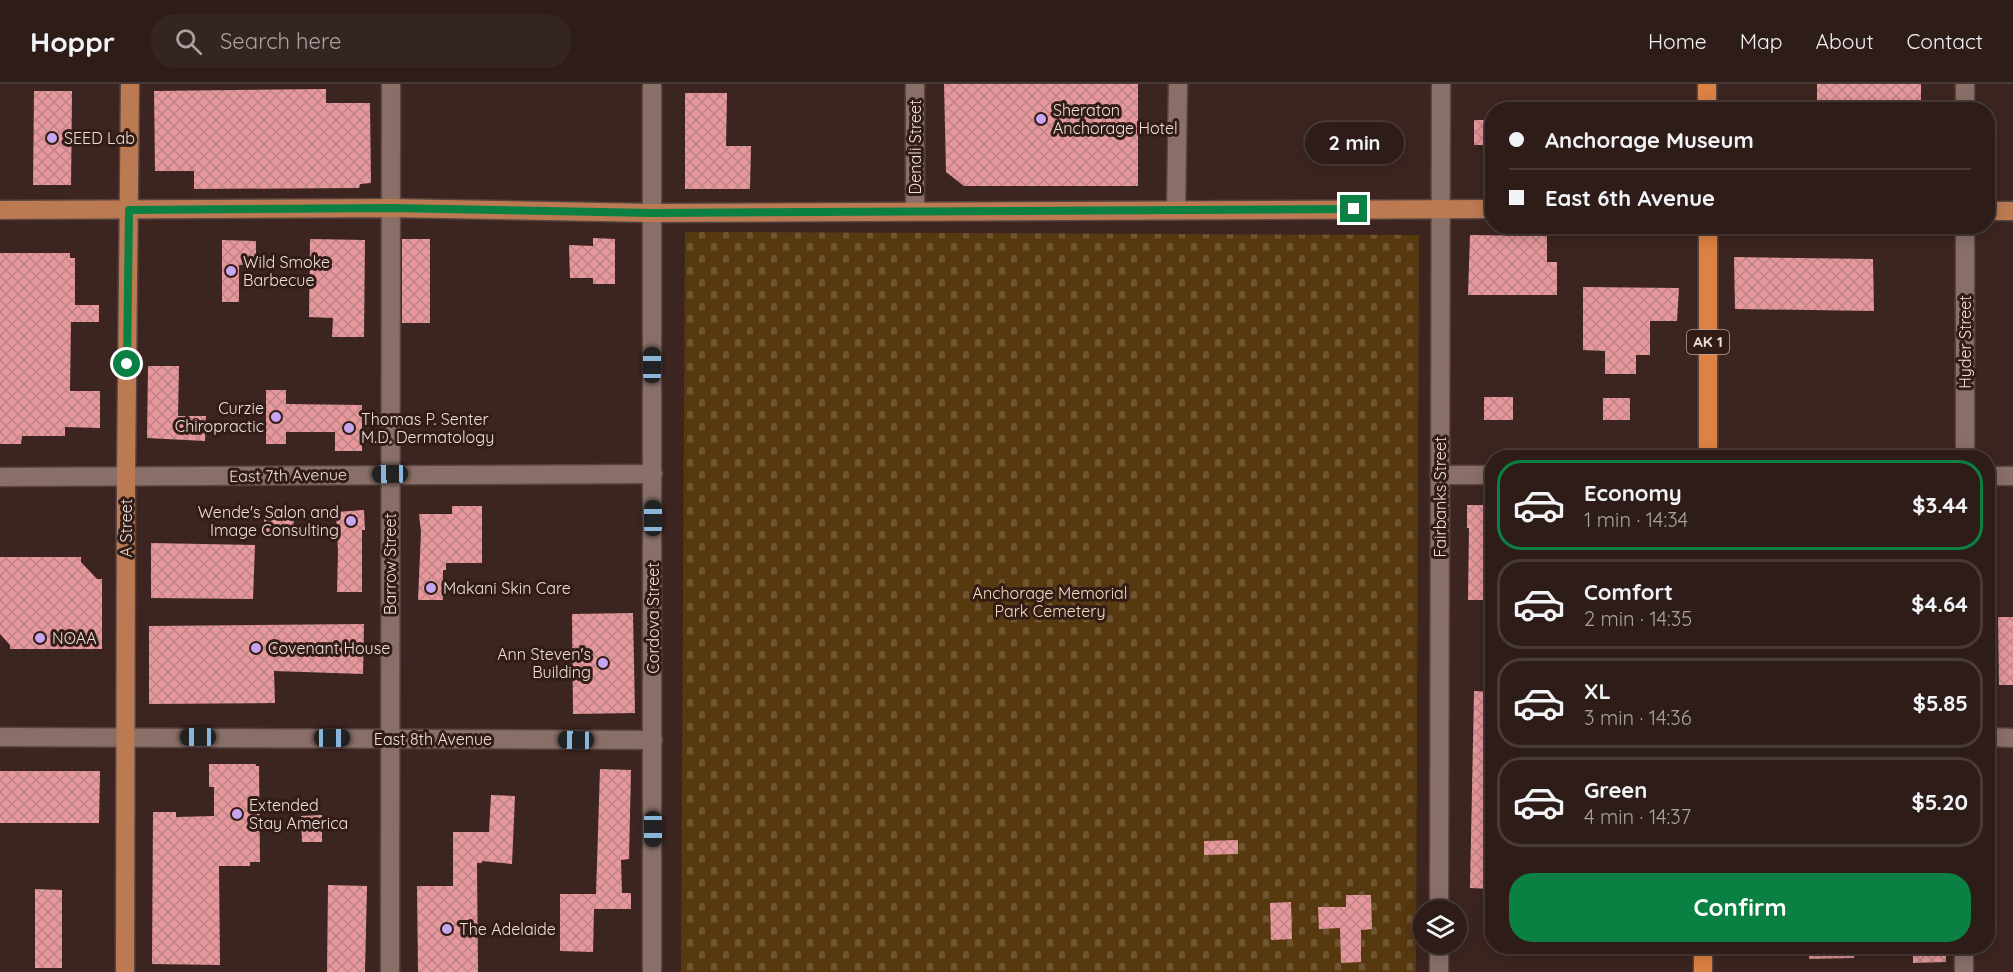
<!DOCTYPE html>
<meta charset="utf-8">
<style>
:root{--surface:#2d1c18;--page:#352521;--text:#f1f3f6;--muted:#a7a1a2;--line:#483a37;--accent:#0b8043}
body{margin:0;font-family:Quicksand,sans-serif;background:var(--page);color:var(--text);height:100vh;display:flex;flex-direction:column;font-size:22px;white-space:nowrap}
*{box-sizing:border-box;margin:0}
p{font-size:20px;color:var(--muted)}
.icon{flex:none;width:33px;height:33px;fill:none;stroke:currentColor;stroke-width:2;stroke-linecap:round;stroke-linejoin:round}
.map{position:relative;flex:1;overflow:hidden}
.drawer{position:absolute;left:1485px;top:366px;width:510px;height:504px;display:flex;flex-direction:column;background:var(--surface);border-radius:24px;box-shadow:0 3px 15px #0003,0 0 0 2px var(--line)}
.drawer>*{flex:none}
.hud{position:absolute;left:1485px;top:18px;width:510px;height:132px;border-radius:24px;box-shadow:0 3px 15px #0003,0 0 0 2px var(--line);display:grid;align-content:center;height:132px;padding:0 24px;background:var(--surface)}
.controls{position:absolute;left:1413px;top:816px;display:grid;gap:12px}
.controls a{display:grid;place-items:center;width:54px;height:54px;border-radius:50%;background:var(--surface);box-shadow:0 3px 15px #0003,0 0 0 2px var(--line);font-size:30px}
.end{position:absolute;width:27px;height:27px;margin:-14px;border:8px solid #0b8043;background:#fff;box-shadow:0 0 0 3px #fff}
.from{border-radius:50%}
.bubble{position:absolute;height:42px;border-radius:21px;background:var(--surface);box-shadow:0 3px 15px #0003,0 0 0 2px var(--line);font-size:20px;font-weight:800;line-height:42px;text-align:center}
.car{position:absolute;width:18px;height:36px;margin:-18px -9px;border-radius:8px;box-shadow:0 0 4px 2px #0007;background:linear-gradient(#222 24%,#8ab4d8 0 40%,#222 0 76%,#8ab4d8 0 86%,#222 0)}
.hud b{display:flex;align-items:center;gap:21px;height:57px;font-size:22px}
.hud b+b{border-top:2px solid var(--line)}
.hud i{width:15px;height:15px;background:var(--text)}
ul{padding:10px 0 0;list-style:none}
li{display:flex;align-items:center;gap:18px;height:90px;margin:0 12px 9px;padding:0 12px;border:3px solid var(--line);border-radius:24px}
li div{flex:1}
li b{display:block;font-size:22px}
li em{font-style:normal;font-weight:800}
li.selected{border-color:var(--accent)}
li>.icon{width:54px;height:54px;stroke-width:1.5}
.button{display:flex;gap:12px;margin-top:auto;padding:12px 24px}
.button a{flex:1;height:69px;border-radius:24px;background:var(--accent);color:#fff;font-size:24px;font-weight:800;line-height:69px;text-align:center}
header{display:flex;align-items:center;gap:36px;box-sizing:border-box;height:84px;padding:0 30px;background:var(--surface);border-bottom:2px solid var(--line)}
header strong{font-size:28px}
nav{display:flex;gap:33px;margin-inline-start:auto;font-size:21px}
.search{width:420px;height:54px;background:var(--page);display:flex;align-items:center;gap:15px;box-sizing:border-box;padding:0 21px;border-radius:24px;color:var(--muted);font-size:22px}
.map>svg:first-child{display:block}
.cemetery{fill:url(#cemetery-stones)}
.building{fill:url(#building-cross-hatch)}
.lines{fill:none;stroke-linecap:round;stroke-linejoin:round}
.street-casing{stroke:#57443f;stroke-width:21}
.primary-casing{stroke:#57443f;stroke-width:21}
.highway-casing{stroke:#57443f;stroke-width:21}
.street{stroke:#8a6f68;stroke-width:18}
.primary{stroke:#bc7a52;stroke-width:18}
.highway{stroke:#dd8244;stroke-width:18}
.route{stroke:#0b8043;stroke-width:8}
.poi-dot{fill:#c7a6ef;stroke:#321c16;stroke-width:2}
.labels{text-anchor:middle;stroke-width:6;stroke-linejoin:round;paint-order:stroke}
.shield{fill:#321c16;stroke:#b6a49f;stroke-width:1.5}
.shield-label{font-size:15px;font-weight:bold;fill:#eededa}
.poi-label{font-size:16px;fill:#eededa;stroke:#321c16;text-anchor:start}
.street-label{font-size:16px;fill:#eededa;stroke:#321c16}
.park-label{font-size:16px;fill:#f7dcbe;stroke:#321c16}
</style>
<header>
<strong>Hoppr</strong>
<div class="search"><svg class="icon" aria-label="search" viewBox="0 0 24 24"><circle cx="10" cy="10" r="6"/><path d="M15 15l6 6"/></svg>Search here</div>
<nav><a>Home</a><a>Map</a><a>About</a><a>Contact</a></nav>
</header>
<div class="map">
<svg width="2013" height="888" viewBox="0 0 2013 888">
<defs>
<pattern id="cemetery-stones" width="16" height="16" patternUnits="userSpaceOnUse" patternTransform="scale(1.5)"><rect width="16" height="16" fill="#573910"/><path d="M2 7V4a2 2 0 0 1 4 0v3zM10 15v-3a2 2 0 0 1 4 0v3z" fill="#6f5532"/></pattern>
<pattern id="building-cross-hatch" width="8" height="8" patternUnits="userSpaceOnUse" patternTransform="scale(1.5)"><rect width="8" height="8" fill="#e6989c"/><path d="M0 0l8 8M0 8l8-8" fill="none" stroke="#be8385"/></pattern>
</defs>
<rect width="100%" height="100%" fill="#3c2520"/>
<!-- cemetery -->
<polygon class="cemetery" points="685,148 1419,151 1416,888 681,888"/>
<!-- building -->
<g class="building">
<polygon points="944,0 1138,0 1138,102 964,102 946,88"/>
<rect x="1817" y="0" width="104" height="26"/>
<polygon points="326,5 326,19 370,19 371,99 360,100 359,104 194,105 194,87 155,87 154,7"/>
<polygon points="34,7 72,7 71,101 33,101"/>
<polygon points="685,9 727,9 726,62 751,62 750,105 685,105"/>
<rect x="1474" y="36" width="18" height="25"/>
<polygon points="1470,151 1547,152 1547,178 1557,178 1557,211 1468,211"/>
<polygon points="593,154 615,155 615,200 593,200 593,194 570,194 569,161 593,162"/>
<polygon points="310,155 365,156 364,253 332,253 333,234 309,233"/>
<rect x="402" y="155" width="28" height="84"/>
<polygon points="222,156 256,157 256,180 239,181 239,218 222,218"/>
<polygon points="0,169 70,169 70,174 75,174 75,221 99,221 99,238 71,238 70,307 100,307 100,344 65,343 65,352 22,352 21,360 0,360"/>
<polygon points="1734,173 1873,175 1874,227 1735,225"/>
<polygon points="1583,203 1679,204 1677,237 1650,237 1650,271 1636,271 1636,290 1605,290 1605,267 1583,266"/>
<polygon points="148,282 179,282 178,332 206,332 205,357 147,354"/>
<polygon points="266,306 286,306 286,320 362,321 362,367 335,367 335,348 286,348 286,360 266,360"/>
<rect x="1484" y="313" width="29" height="23"/>
<rect x="1603" y="314" width="27" height="22"/>
<polygon points="1467,421 1492,421 1492,442 1489,442 1489,496 1492,496 1492,516 1468,516 1469,444 1467,444"/>
<polygon points="452,422 482,422 482,479 446,479 446,486 443,486 443,516 418,516 421,448 419,430 452,430"/>
<polygon points="364,426 365,446 362,446 362,508 337,508 338,468 336,428"/>
<polygon points="264,430 294,430 293,454 264,453"/>
<polygon points="151,459 255,461 253,515 151,514"/>
<polygon points="0,473 81,473 81,478 97,495 102,495 102,565 10,565 10,561 0,550"/>
<polygon points="633,529 635,629 573,630 572,530"/>
<polygon points="1998,533 2013,533 2013,601 1999,601"/>
<polygon points="364,540 363,590 274,587 275,619 149,620 149,542"/>
<polygon points="1474,607 1492,608 1492,805 1470,804"/>
<polygon points="209,680 256,680 256,682 259,682 260,778 250,778 250,782 219,782 220,881 152,880 153,728 176,728 176,733 214,732 214,703 209,703"/>
<polygon points="600,685 631,686 629,775 621,776 622,809 631,809 631,825 594,825 593,868 560,867 560,810 596,810"/>
<polygon points="0,687 100,687 99,739 0,739"/>
<polygon points="491,711 515,712 512,780 482,777 482,779 477,779 478,888 418,888 417,802 453,802 453,748 489,748"/>
<polygon points="322,731 322,758 302,758 301,732"/>
<polygon points="1238,756 1238,770 1204,771 1204,757"/>
<polygon points="328,801 367,802 365,888 327,888"/>
<polygon points="35,805 62,806 62,884 35,884"/>
<polygon points="1346,811 1371,811 1372,845 1361,846 1361,878 1341,879 1340,844 1319,845 1318,823 1346,823"/>
<polygon points="1291,818 1292,855 1271,856 1270,819"/>
<polygon points="1809,862 1854,862 1854,874 1809,875"/>
<polygon points="1913,862 1946,862 1946,878 1913,879"/>
</g>
<g class="lines">
<!-- street casing -->
<g class="street-casing">
<g id="street">
<polyline points="652,0 652,888"/>
<polyline points="915,0 915,127"/>
<polyline points="1965,0 1965,26"/>
<polyline points="1176,126 1178,0"/>
<polyline points="1965,374 1965,142"/>
<polyline points="1440,391 1492,391"/>
<polyline points="1988,392 2013,392"/>
<polyline points="0,393 653,390"/>
<polyline points="0,653 653,656"/>
<polyline points="1988,653 2013,654"/>
<polyline points="1439,826 1441,0"/>
<polyline points="1964,862 1964,888"/>
<polyline points="390,888 391,0"/>
<polyline points="1439,888 1439,860"/>
</g>
</g>
<!-- primary casing -->
<g class="primary-casing">
<g id="primary">
<polyline points="0,126 390,124 652,129 1492,125"/>
<polyline points="1988,127 2013,127"/>
<polyline points="125,888 126,393 130,0"/>
</g>
</g>
<!-- highway casing -->
<g class="highway-casing">
<g id="highway">
<polyline points="1707,0 1707,26"/>
<polyline points="1708,142 1708,374"/>
<polyline points="1703,888 1703,862"/>
</g>
</g>
<!-- street -->
<use href="#street" class="street"/>
<!-- primary -->
<use href="#primary" class="primary"/>
<!-- highway -->
<use href="#highway" class="highway"/>
</g>
<g class="lines">
<!-- route -->
<polyline class="route" points="127,280 129,126 390,124 652,129 1354,125"/>
</g>
<!-- markers -->
<g class="poi-dot">
<circle cx="1041" cy="35" r="6"/>
<circle cx="52" cy="54" r="6"/>
<circle cx="231" cy="187" r="6"/>
<circle cx="276" cy="333" r="6"/>
<circle cx="349" cy="344" r="6"/>
<circle cx="351" cy="437" r="6"/>
<circle cx="431" cy="504" r="6"/>
<circle cx="40" cy="554" r="6"/>
<circle cx="256" cy="564" r="6"/>
<circle cx="603" cy="579" r="6"/>
<circle cx="237" cy="730" r="6"/>
<circle cx="447" cy="845" r="6"/>
</g>
<g class="labels">
<!-- shield labels -->
<rect class="shield" x="1687" y="246" width="42" height="24" rx="4.5"/>
<g class="shield-label">
<text x="1708" y="263">AK 1</text>
</g>
<!-- poi labels -->
<g class="poi-label">
<text x="1053" y="32">Sheraton<tspan x="1053" dy="18">Anchorage Hotel</tspan></text>
<text x="64" y="60">SEED Lab</text>
<text x="243" y="184">Wild Smoke<tspan x="243" dy="18">Barbecue</tspan></text>
<text x="264" y="330" text-anchor="end">Curzie<tspan x="264" dy="18">Chiropractic</tspan></text>
<text x="361" y="341">Thomas P. Senter<tspan x="361" dy="18">M.D. Dermatology</tspan></text>
<text x="339" y="434" text-anchor="end">Wende's Salon and<tspan x="339" dy="18">Image Consulting</tspan></text>
<text x="443" y="510">Makani Skin Care</text>
<text x="52" y="560">NOAA</text>
<text x="268" y="570">Covenant House</text>
<text x="591" y="576" text-anchor="end">Ann Steven's<tspan x="591" dy="18">Building</tspan></text>
<text x="249" y="727">Extended<tspan x="249" dy="18">Stay America</tspan></text>
<text x="459" y="851">The Adelaide</text>
</g>
<!-- street labels -->
<g class="street-label">
<text transform="translate(915 63) rotate(-90)" y="6">Denali Street</text>
<text transform="translate(1965 258) rotate(-90)" y="6">Hyder Street</text>
<text transform="translate(288 391) rotate(-1)" y="6">East 7th Avenue</text>
<text transform="translate(1440 413) rotate(-90)" y="6">Fairbanks Street</text>
<text transform="translate(126 444) rotate(-90)" y="6">A Street</text>
<text transform="translate(390 480) rotate(-90)" y="6">Barrow Street</text>
<text transform="translate(653 534) rotate(-90)" y="6">Cordova Street</text>
<text x="433" y="661">East 8th Avenue</text>
</g>
<!-- park labels -->
<g class="park-label">
<text x="1050" y="515">Anchorage Memorial<tspan x="1050" dy="18">Park Cemetery</tspan></text>
</g>
</g>
</svg>
<div class="controls">
<a><svg class="icon" aria-label="layers" viewBox="0 0 24 24"><path d="M12 4l9 5-9 5-9-5zM3 14l9 5 9-5"/></svg></a>
</div>
<i class="end from" style="left:127px;top:280px"></i>
<i class="end" style="left:1354px;top:125px"></i>
<div class="bubble" style="left:1305px;top:38px;width:99px">2 min</div>
<i class="car" style="left:652px;top:281px;rotate:0deg"></i>
<i class="car" style="left:390px;top:390px;rotate:269deg"></i>
<i class="car" style="left:653px;top:434px;rotate:0deg"></i>
<i class="car" style="left:198px;top:653px;rotate:270deg"></i>
<i class="car" style="left:332px;top:654px;rotate:90deg"></i>
<i class="car" style="left:576px;top:656px;rotate:271deg"></i>
<i class="car" style="left:653px;top:745px;rotate:180deg"></i>
<div class="hud">
<b><i class="from"></i>Anchorage Museum</b>
<b><i></i>East 6th Avenue</b>
</div>
<section class="drawer">
<ul>
<li class="selected"><svg class="icon" aria-label="car" viewBox="0 0 24 24"><path d="M5 17H2v-5l4-1 3-4h7l3 4 3 1v5h-3M9 17h6M6 11h13"/><circle cx="7" cy="17" r="2"/><circle cx="17" cy="17" r="2"/></svg><div><b>Economy</b><p>1 min · 14:34</p></div><em>$3.44</em></li>
<li><svg class="icon" aria-label="car" viewBox="0 0 24 24"><path d="M5 17H2v-5l4-1 3-4h7l3 4 3 1v5h-3M9 17h6M6 11h13"/><circle cx="7" cy="17" r="2"/><circle cx="17" cy="17" r="2"/></svg><div><b>Comfort</b><p>2 min · 14:35</p></div><em>$4.64</em></li>
<li><svg class="icon" aria-label="car" viewBox="0 0 24 24"><path d="M5 17H2v-5l4-1 3-4h7l3 4 3 1v5h-3M9 17h6M6 11h13"/><circle cx="7" cy="17" r="2"/><circle cx="17" cy="17" r="2"/></svg><div><b>XL</b><p>3 min · 14:36</p></div><em>$5.85</em></li>
<li><svg class="icon" aria-label="car" viewBox="0 0 24 24"><path d="M5 17H2v-5l4-1 3-4h7l3 4 3 1v5h-3M9 17h6M6 11h13"/><circle cx="7" cy="17" r="2"/><circle cx="17" cy="17" r="2"/></svg><div><b>Green</b><p>4 min · 14:37</p></div><em>$5.20</em></li>
</ul>
<div class="button"><a>Confirm</a></div>
</section>
</div>
